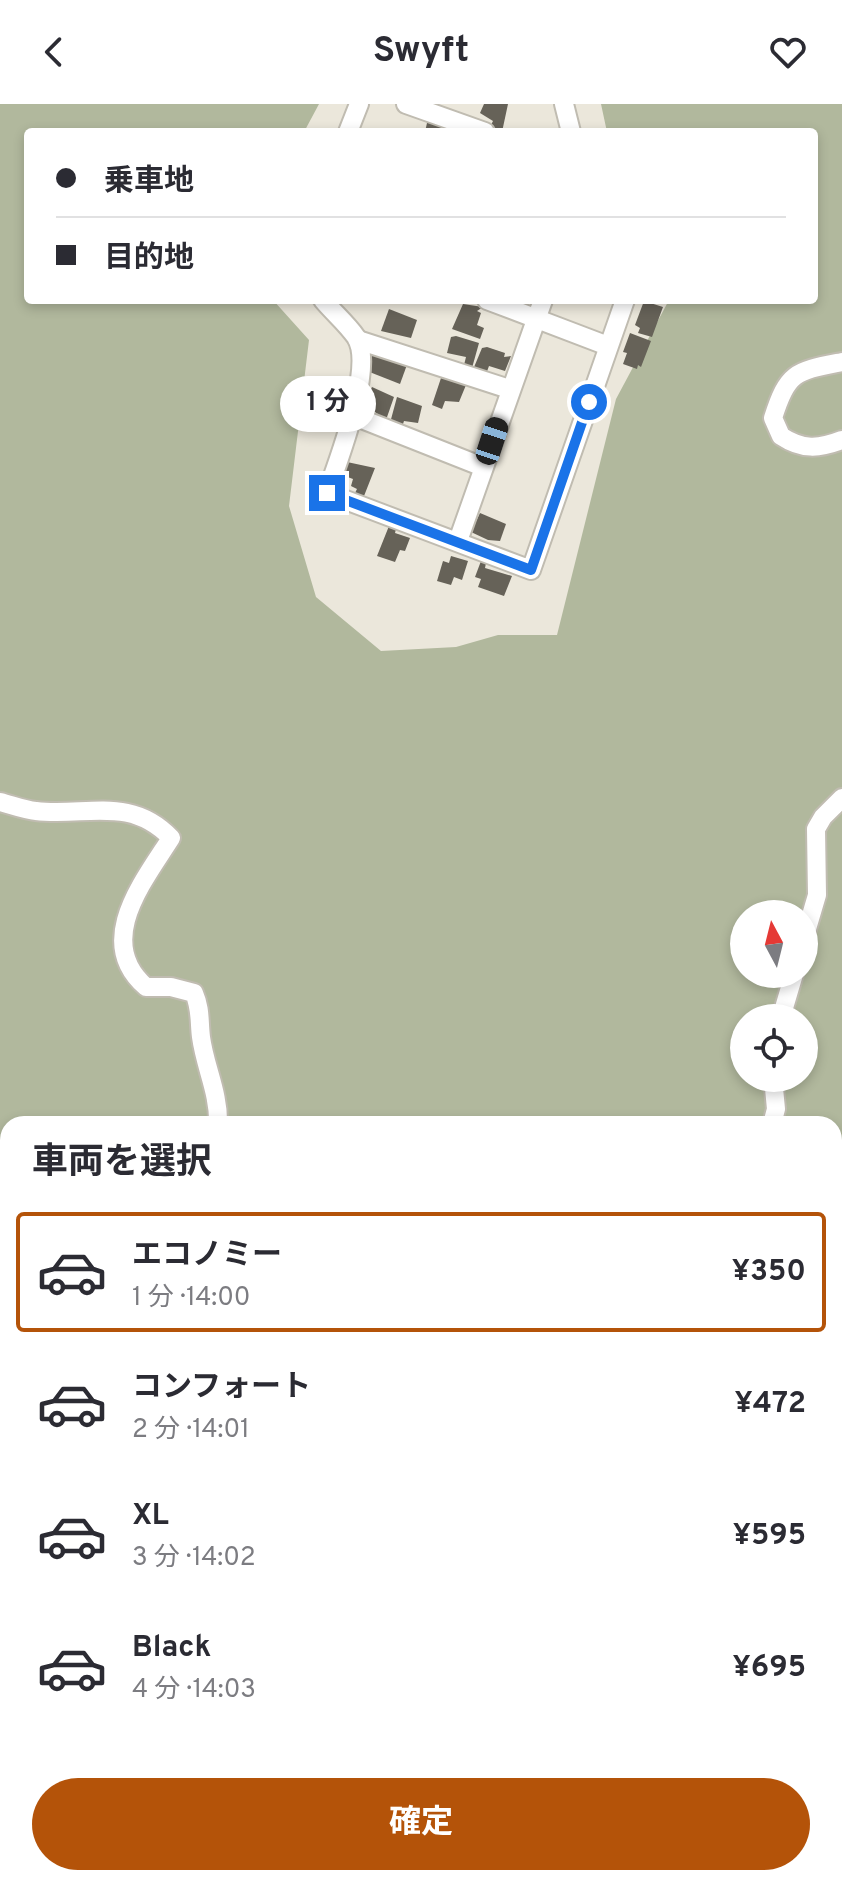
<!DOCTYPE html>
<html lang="ja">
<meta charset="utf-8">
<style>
:root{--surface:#fff;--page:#f7f7f7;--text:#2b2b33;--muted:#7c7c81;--line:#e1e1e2;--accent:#b45309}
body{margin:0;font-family:Overpass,"Noto Sans JP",sans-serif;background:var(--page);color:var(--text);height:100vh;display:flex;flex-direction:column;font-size:30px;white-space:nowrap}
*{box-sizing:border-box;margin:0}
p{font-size:26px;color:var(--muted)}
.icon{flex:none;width:44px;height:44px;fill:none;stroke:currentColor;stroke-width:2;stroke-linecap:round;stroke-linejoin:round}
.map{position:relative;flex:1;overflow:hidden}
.panel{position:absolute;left:0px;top:1012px;width:842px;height:770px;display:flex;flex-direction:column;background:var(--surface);border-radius:24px 24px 0 0;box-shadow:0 4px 12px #0003}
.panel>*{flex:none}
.guide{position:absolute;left:24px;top:24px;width:794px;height:176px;border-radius:8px;box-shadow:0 4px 12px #0003;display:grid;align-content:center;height:176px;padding:0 32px;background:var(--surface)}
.needle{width:52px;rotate:353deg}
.tools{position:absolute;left:730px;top:796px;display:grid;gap:16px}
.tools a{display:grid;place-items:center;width:88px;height:88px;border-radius:50%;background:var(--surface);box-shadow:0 4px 12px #0003;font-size:40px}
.end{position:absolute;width:36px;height:36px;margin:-18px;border:10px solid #1a73e8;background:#fff;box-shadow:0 0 0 4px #fff}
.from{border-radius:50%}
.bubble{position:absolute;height:56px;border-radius:28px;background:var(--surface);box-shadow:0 4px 12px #0003;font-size:26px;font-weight:700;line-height:56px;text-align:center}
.car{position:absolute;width:24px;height:48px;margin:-24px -12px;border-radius:10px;box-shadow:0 0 6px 2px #0007;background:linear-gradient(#222 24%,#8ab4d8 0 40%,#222 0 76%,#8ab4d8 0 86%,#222 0)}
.guide b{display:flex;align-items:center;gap:28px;height:76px;font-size:30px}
.guide b+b{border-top:2px solid var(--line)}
.guide i{width:20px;height:20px;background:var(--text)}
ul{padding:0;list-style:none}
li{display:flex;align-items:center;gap:24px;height:120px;margin:0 16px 12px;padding:0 16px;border:4px solid transparent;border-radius:8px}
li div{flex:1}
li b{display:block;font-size:30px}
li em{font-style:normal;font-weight:700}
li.selected{border-color:var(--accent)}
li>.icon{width:72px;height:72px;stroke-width:1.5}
h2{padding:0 32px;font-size:36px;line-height:96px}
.button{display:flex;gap:16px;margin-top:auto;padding:16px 32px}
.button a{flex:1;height:92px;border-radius:48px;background:var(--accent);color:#fff;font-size:32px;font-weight:700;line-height:92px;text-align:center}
header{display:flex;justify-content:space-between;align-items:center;height:104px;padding:0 32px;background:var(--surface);font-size:36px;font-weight:700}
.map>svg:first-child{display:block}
.green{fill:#b1b89d;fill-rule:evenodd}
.building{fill:#666258}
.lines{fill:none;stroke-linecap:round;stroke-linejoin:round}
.street-casing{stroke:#c0bcb1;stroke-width:22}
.street{stroke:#fff;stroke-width:18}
.route{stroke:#1a73e8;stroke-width:10}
</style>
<header><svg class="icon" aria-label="back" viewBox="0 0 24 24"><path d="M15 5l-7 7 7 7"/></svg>Swyft<svg class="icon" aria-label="heart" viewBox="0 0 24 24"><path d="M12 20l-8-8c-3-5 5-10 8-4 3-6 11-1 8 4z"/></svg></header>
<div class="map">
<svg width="842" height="1781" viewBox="0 0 842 1781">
<rect width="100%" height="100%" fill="#ebe7db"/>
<!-- green -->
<path class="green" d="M0,0H319L304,28H28V196H273L309,236L289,402L316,493L381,547L456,543L498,531H557L616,295L669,196H814V28H607L601,0H842V1781H0ZM744,810H804V870H744ZM744,914H804V974H744ZM8,1020H834V1774H8Z"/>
<!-- building -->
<g class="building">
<polygon points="484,0 508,0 502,28 490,23 493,17 480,9"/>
<polygon points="427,19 433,19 455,25 454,28 425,28"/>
<polygon points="644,197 663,203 652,233 638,229 640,224 635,221"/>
<polygon points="463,200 483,203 477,207 481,209 477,221 484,224 480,235 452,225"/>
<polygon points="389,205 417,216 411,234 381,227"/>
<polygon points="630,229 651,237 641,263 638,261 637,265 623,260 627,249 623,248"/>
<polygon points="456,232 479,239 472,264 464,261 466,253 447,249 451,233"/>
<polygon points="487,243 505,249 504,253 511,252 505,267 489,262 485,273 472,268 482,244"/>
<polygon points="370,247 408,258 400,280 367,267"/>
<polygon points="441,274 466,281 459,298 445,297 442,305 432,301"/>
<polygon points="372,283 394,293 386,316 364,300"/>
<polygon points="397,293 422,302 418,319 404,317 402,323 390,319"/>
<polygon points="347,358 375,364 364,392 355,389 357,385 351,382 353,375 342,371"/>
<polygon points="480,409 506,420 500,437 488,436 471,428"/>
<polygon points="389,422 396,425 395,429 410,434 405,447 400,446 395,458 377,452"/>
<polygon points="451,452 468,457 462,476 454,473 451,481 437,477 443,457 449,459"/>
<polygon points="481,457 486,459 485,464 512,472 504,492 478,483 481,475 475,473"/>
</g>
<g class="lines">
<!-- street casing -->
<g class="street-casing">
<g id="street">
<polyline points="406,0 485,28"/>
<polyline points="564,0 571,28"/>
<polyline points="348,28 359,0"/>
<path d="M323,196C333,208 347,220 356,233C375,262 338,357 327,389L531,466L625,196"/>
<polyline points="487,196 608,242"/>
<polyline points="358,236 509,285"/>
<path d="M842,258C796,267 788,267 773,314L781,332C802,346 819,345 842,336"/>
<polyline points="354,312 483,363"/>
<polyline points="458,437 543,196"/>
<path d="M0,698C12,701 24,706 36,707C85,713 130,691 171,734C143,778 94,838 146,883H171L194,889C201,905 199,917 201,933C205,963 219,989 218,1020"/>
<polyline points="804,835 817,791 816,725 823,713 842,694"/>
<polyline points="781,914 794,870"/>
<polyline points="772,1020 776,1005 773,974"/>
<polyline points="834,1253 842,1255"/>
<polyline points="0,1703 8,1708"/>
<polyline points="174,1774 194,1774"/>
<polyline points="247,1774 263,1781"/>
<polyline points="425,1774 426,1781"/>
<polyline points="530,1781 538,1774"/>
</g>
</g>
<!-- street -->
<use href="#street" class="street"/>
</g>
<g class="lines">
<!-- route -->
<polyline class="route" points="327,389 531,466 589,298"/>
</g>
</svg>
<div class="tools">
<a><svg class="needle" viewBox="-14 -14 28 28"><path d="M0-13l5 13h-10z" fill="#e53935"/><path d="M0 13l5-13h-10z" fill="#7c7c81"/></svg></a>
<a><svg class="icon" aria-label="locate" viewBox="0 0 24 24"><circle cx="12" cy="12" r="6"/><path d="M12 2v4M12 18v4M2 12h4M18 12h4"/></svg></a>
</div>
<i class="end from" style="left:589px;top:298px"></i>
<i class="end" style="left:327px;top:389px"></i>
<div class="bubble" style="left:280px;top:272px;width:96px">1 分</div>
<i class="car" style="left:492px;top:337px;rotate:18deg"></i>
<div class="guide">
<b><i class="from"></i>乗車地</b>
<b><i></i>目的地</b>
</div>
<section class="panel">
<h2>車両を選択</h2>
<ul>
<li class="selected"><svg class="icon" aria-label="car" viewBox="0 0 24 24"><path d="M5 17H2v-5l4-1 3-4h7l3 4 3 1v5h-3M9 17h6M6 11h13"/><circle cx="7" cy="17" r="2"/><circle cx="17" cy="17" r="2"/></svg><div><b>エコノミー</b><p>1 分 · 14:00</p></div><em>¥350</em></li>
<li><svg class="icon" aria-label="car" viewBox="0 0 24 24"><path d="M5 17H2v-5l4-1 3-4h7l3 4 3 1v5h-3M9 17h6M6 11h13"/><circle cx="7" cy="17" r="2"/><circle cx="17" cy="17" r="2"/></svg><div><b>コンフォート</b><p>2 分 · 14:01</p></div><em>¥472</em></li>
<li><svg class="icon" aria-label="car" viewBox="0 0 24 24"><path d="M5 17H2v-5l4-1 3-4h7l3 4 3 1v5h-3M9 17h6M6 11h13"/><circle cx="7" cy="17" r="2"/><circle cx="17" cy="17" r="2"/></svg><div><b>XL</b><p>3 分 · 14:02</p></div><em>¥595</em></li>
<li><svg class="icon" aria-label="car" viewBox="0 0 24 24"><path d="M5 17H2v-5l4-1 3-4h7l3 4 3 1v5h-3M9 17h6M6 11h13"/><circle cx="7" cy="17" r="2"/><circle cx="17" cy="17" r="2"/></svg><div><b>Black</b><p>4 分 · 14:03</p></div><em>¥695</em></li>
</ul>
<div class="button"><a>確定</a></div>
</section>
</div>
